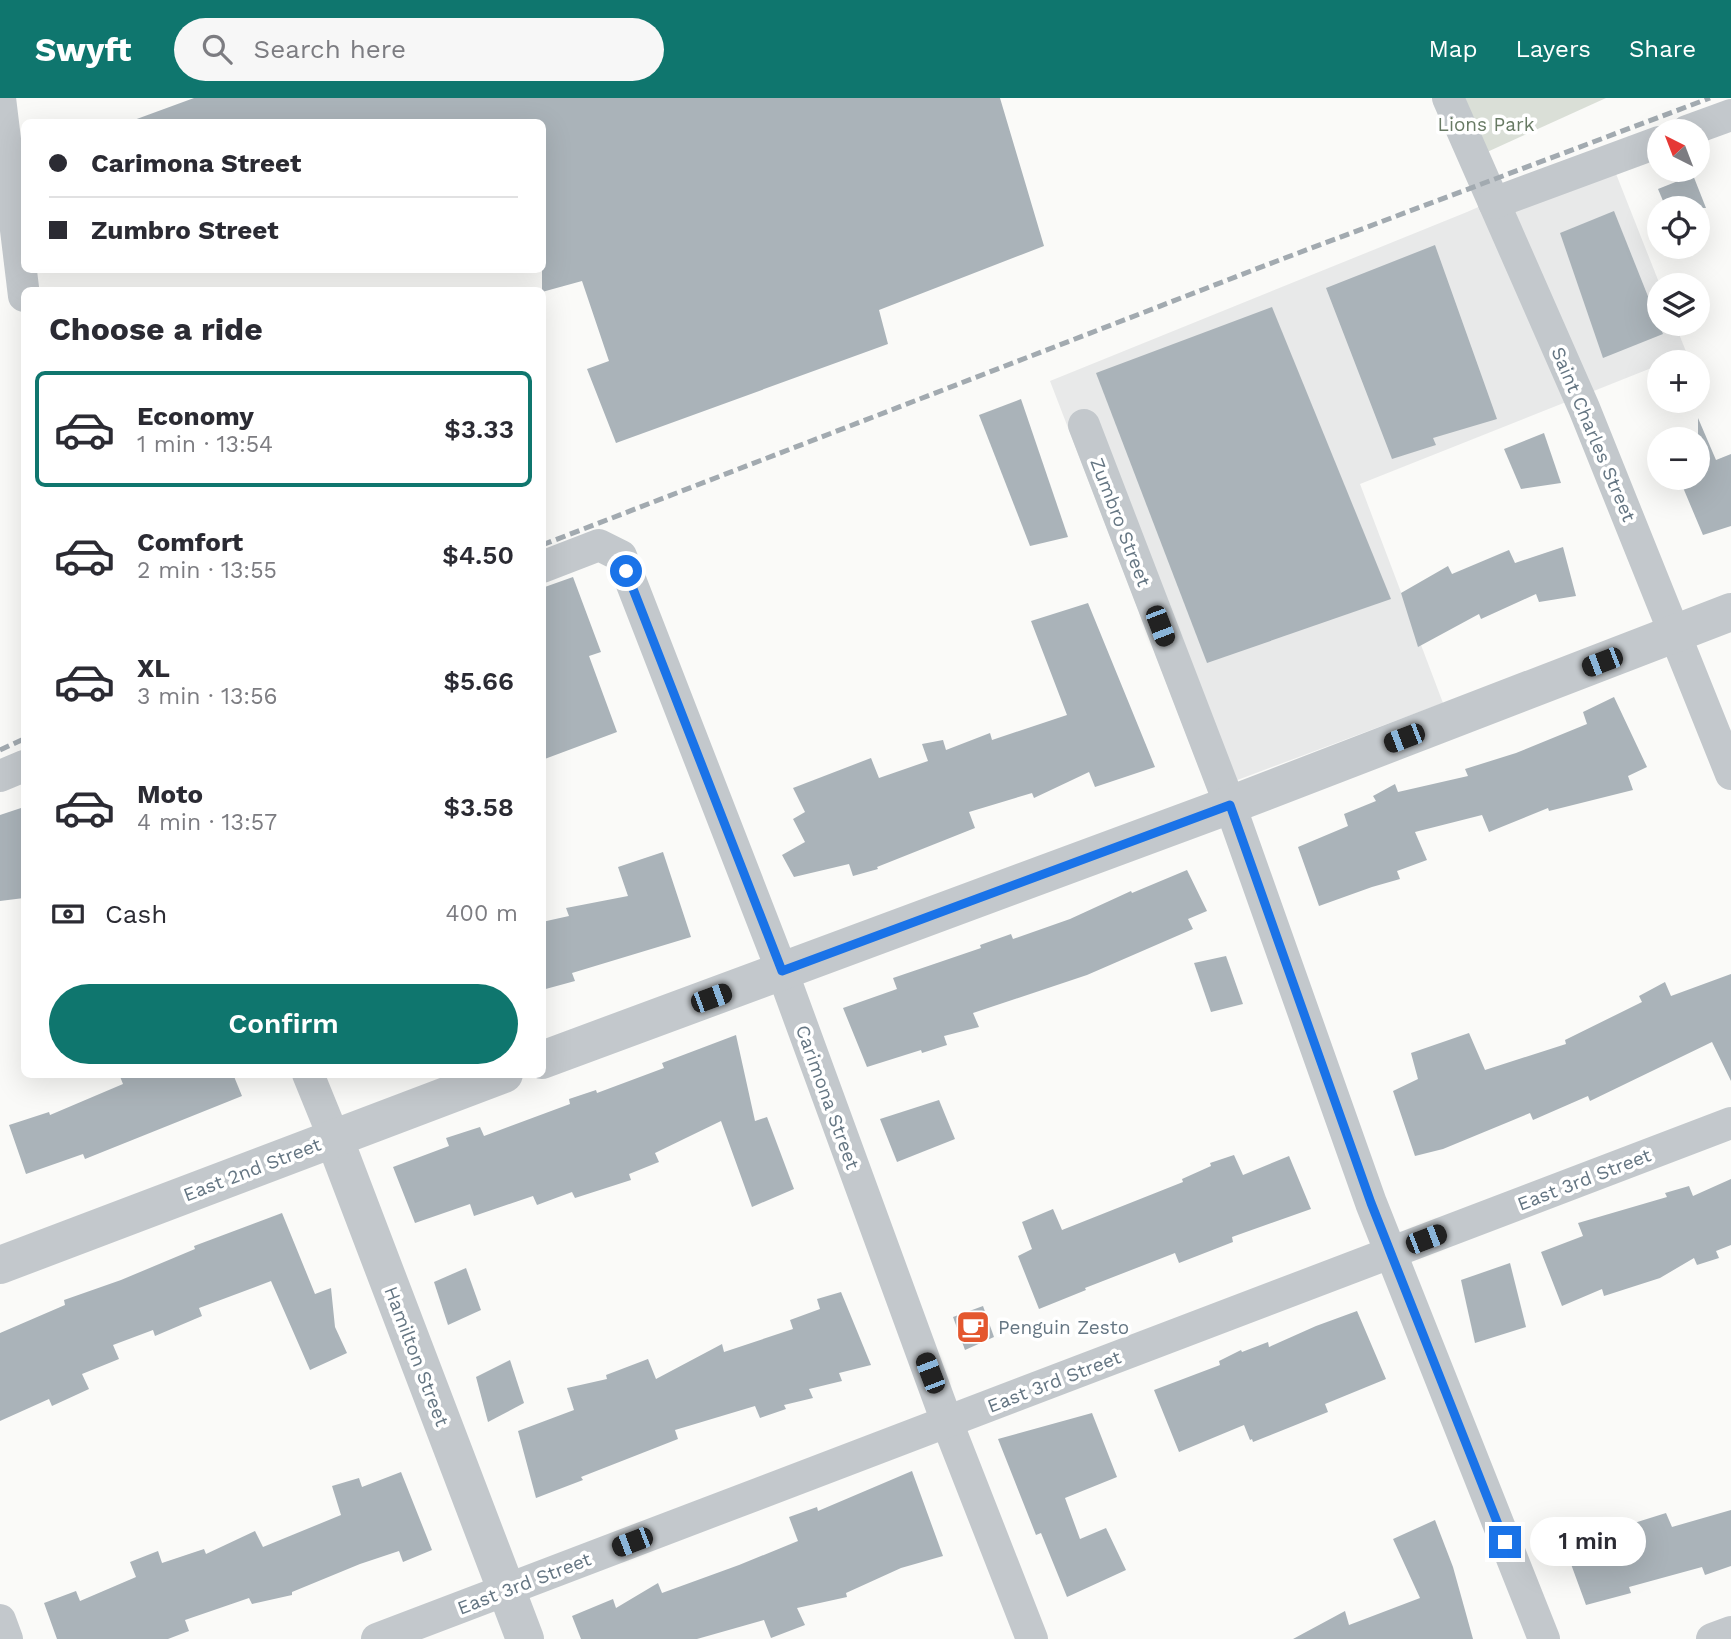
<!DOCTYPE html>
<meta charset="utf-8">
<style>
:root{--surface:#fff;--page:#f7f7f7;--text:#2b2b33;--muted:#7c7c81;--line:#e1e1e2;--accent:#0f766e}
body{margin:0;font-family:"Work Sans",sans-serif;background:var(--page);color:var(--text);height:100vh;display:flex;flex-direction:column;font-size:26px;white-space:nowrap}
*{box-sizing:border-box;margin:0}
p{font-size:23px;color:var(--muted)}
.icon{flex:none;width:38px;height:38px;fill:none;stroke:currentColor;stroke-width:2;stroke-linecap:round;stroke-linejoin:round}
.map{position:relative;flex:1;overflow:hidden}
.panel{position:absolute;left:21px;top:189px;width:525px;height:791px;display:flex;flex-direction:column;background:var(--surface);border-radius:10px;box-shadow:0 7px 28px #0002}
.panel>*{flex:none}
.top-card{position:absolute;left:21px;top:21px;width:525px;height:154px;border-radius:10px;box-shadow:0 7px 28px #0002;display:grid;align-content:center;height:154px;padding:0 28px;background:var(--surface)}
.needle{width:46px;rotate:318deg}
.buttons{position:absolute;left:1647px;top:21px;display:grid;gap:14px}
.buttons a{display:grid;place-items:center;width:63px;height:63px;border-radius:50%;background:var(--surface);box-shadow:0 7px 28px #0002;font-size:35px}
.end{position:absolute;width:32px;height:32px;margin:-16px;border:9px solid #1a73e8;background:#fff;box-shadow:0 0 0 4px #fff}
.from{border-radius:50%}
.bubble{position:absolute;height:49px;border-radius:24px;background:var(--surface);box-shadow:0 7px 28px #0002;font-size:23px;font-weight:600;line-height:49px;text-align:center}
.car{position:absolute;width:21px;height:42px;margin:-21px -10px;border-radius:9px;box-shadow:0 0 5px 2px #0007;background:linear-gradient(#222 24%,#8ab4d8 0 40%,#222 0 76%,#8ab4d8 0 86%,#222 0)}
.top-card b{display:flex;align-items:center;gap:24px;height:66px;font-size:26px}
.top-card b+b{border-top:2px solid var(--line)}
.top-card i{width:18px;height:18px;background:var(--text)}
ul{padding:0;list-style:none}
li{display:flex;align-items:center;gap:21px;height:116px;margin:0 14px 10px;padding:0 14px;border:4px solid transparent;border-radius:10px}
li div{flex:1}
li b{display:block;font-size:26px}
li em{font-style:normal;font-weight:600}
li.active{border-color:var(--accent)}
li>.icon{width:63px;height:63px;stroke-width:1.5}
h2{padding:0 28px;font-size:32px;line-height:84px}
.pay{display:flex;align-items:center;gap:18px;height:77px;padding:0 28px;font-size:26px}
.pay p{margin-inline-start:auto}
.primary-button{display:flex;gap:14px;margin-top:auto;padding:14px 28px}
.primary-button a{flex:1;height:80px;border-radius:42px;background:var(--accent);color:#fff;font-size:28px;font-weight:600;line-height:80px;text-align:center}
header{display:flex;align-items:center;gap:42px;box-sizing:border-box;height:98px;padding:0 35px;background:var(--accent);color:#fff}
header strong{font-size:33px}
nav{display:flex;gap:38px;margin-inline-start:auto;font-size:24px}
.search{width:490px;height:63px;background:var(--page);display:flex;align-items:center;gap:18px;box-sizing:border-box;padding:0 24px;border-radius:38px;color:var(--muted);font-size:26px}
.map>svg:first-child{display:block}
.built{fill:#e8e9e9}
.green{fill:#dadfd7}
.building{fill:#aab3b9}
.lines{fill:none;stroke-linecap:round;stroke-linejoin:round}
.minor{stroke:#c3c8cc;stroke-width:32}
.tertiary{stroke:#c3c8cc;stroke-width:38}
.rail{stroke:#a2aab0;stroke-width:5;stroke-dasharray:10 5;stroke-linecap:butt}
.route{stroke:#1a73e8;stroke-width:9}
.labels{text-anchor:middle;stroke-width:7;stroke-linejoin:round;paint-order:stroke}
.park-label{font-size:19px;fill:#687a64;stroke:#fff}
.street-label{font-size:19px;fill:#657683;stroke:#fff}
.poi-label{font-size:19px;fill:#657683;stroke:#fff;text-anchor:start}
</style>
<header>
<strong>Swyft</strong>
<div class="search"><svg class="icon" aria-label="search" viewBox="0 0 24 24"><circle cx="10" cy="10" r="6"/><path d="M15 15l6 6"/></svg>Search here</div>
<nav><a>Map</a><a>Layers</a><a>Share</a></nav>
</header>
<div class="map">
<svg width="1731" height="1541" viewBox="0 0 1731 1541">
<rect width="100%" height="100%" fill="#fafaf8"/>
<!-- built -->
<polygon class="built" points="1607,53 1660,187 1659,226 1675,226 1687,256 1659,264 1659,267 1360,386 1443,605 1208,693 1050,283 1467,114"/>
<!-- green -->
<polygon class="green" points="1448,0 1606,0 1474,60"/>
<!-- building -->
<g class="building">
<polygon points="194,0 1000,0 1044,148 879,212 888,246 616,345 587,271 609,263 582,183 542,194 542,24 135,24 134,22"/>
<polygon points="1693,77 1706,110 1666,110 1658,91"/>
<polygon points="1614,113 1663,236 1603,260 1560,135"/>
<polygon points="1435,147 1497,321 1433,340 1436,347 1392,361 1326,190"/>
<polygon points="1272,209 1391,501 1207,565 1096,275"/>
<polygon points="1021,301 1068,439 1030,448 979,317"/>
<polygon points="1698,320 1716,362 1731,356 1731,428 1703,437 1679,380 1698,380"/>
<polygon points="1544,335 1561,385 1521,391 1504,351"/>
<polygon points="1563,449 1576,498 1539,504 1536,496 1481,521 1479,516 1418,549 1401,495 1448,468 1452,476 1509,452 1515,465"/>
<polygon points="573,479 601,554 589,558 617,634 542,662 542,490"/>
<polygon points="1088,505 1155,669 1095,689 1089,674 1034,700 1032,695 969,714 975,730 877,769 878,771 853,778 849,766 794,779 782,757 805,744 793,721 805,714 793,690 871,660 879,680 928,663 922,646 943,642 946,652 990,635 992,642 1067,617 1031,523"/>
<polygon points="1614,599 1647,669 1628,678 1633,692 1549,713 1548,710 1489,734 1482,717 1415,734 1427,762 1397,773 1400,781 1372,789 1319,808 1298,749 1348,728 1344,716 1376,703 1373,698 1395,686 1398,694 1468,678 1465,671 1516,655 1587,626 1583,614"/>
<polygon points="24,709 24,800 0,803 0,717"/>
<polygon points="663,754 691,839 572,875 575,883 542,892 542,824 569,818 566,810 628,798 618,769"/>
<polygon points="1187,772 1207,813 1188,821 1193,831 1087,877 973,915 979,929 944,938 947,947 922,955 921,952 867,969 843,910 897,891 893,880 981,850 980,847 1011,836 1013,841 1070,821 1131,793 1132,795"/>
<polygon points="1226,858 1243,906 1211,914 1194,865"/>
<polygon points="1731,876 1731,983 1712,944 1590,1003 1588,998 1533,1022 1530,1015 1443,1051 1415,1058 1393,993 1418,981 1411,955 1469,935 1485,972 1566,946 1565,942 1642,904 1639,898 1665,884 1671,898"/>
<polygon points="736,937 755,1023 767,1019 794,1091 752,1109 721,1023 655,1055 659,1064 629,1076 631,1082 575,1100 572,1094 537,1107 533,1098 474,1118 470,1106 415,1125 393,1069 449,1048 446,1040 480,1029 484,1038 570,1006 569,1001 596,992 597,995 664,970 662,965"/>
<polygon points="119,976 233,976 242,998 85,1061 83,1056 26,1076 9,1027 49,1014 50,1017 123,986"/>
<polygon points="939,1002 955,1041 897,1064 880,1021"/>
<polygon points="1234,1057 1243,1077 1289,1058 1311,1111 1232,1139 1233,1144 1179,1165 1175,1155 1085,1190 1086,1192 1039,1211 1018,1158 1032,1151 1022,1124 1053,1111 1062,1132 1183,1084 1182,1081 1211,1068 1210,1065"/>
<polygon points="1731,1081 1731,1147 1716,1153 1719,1160 1697,1167 1694,1160 1660,1180 1604,1198 1602,1191 1562,1208 1541,1154 1583,1138 1578,1125 1667,1099 1665,1095 1689,1088 1693,1098"/>
<polygon points="282,1115 315,1196 331,1190 335,1229 347,1255 310,1272 271,1183 199,1210 202,1218 155,1238 153,1232 113,1247 119,1261 82,1276 89,1291 52,1308 49,1301 0,1323 0,1235 65,1207 64,1202 121,1182 195,1151 194,1148"/>
<polygon points="1510,1165 1526,1229 1475,1245 1461,1182"/>
<polygon points="466,1170 481,1212 448,1227 434,1184"/>
<polygon points="841,1194 871,1267 839,1275 842,1283 809,1291 813,1300 784,1307 786,1311 760,1320 755,1308 675,1332 678,1341 581,1379 583,1382 536,1400 518,1333 574,1312 567,1290 607,1281 606,1277 648,1261 656,1281 722,1246 724,1254 793,1231 790,1222 820,1211 817,1201"/>
<polygon points="983,1208 994,1239 965,1252 953,1219"/>
<polygon points="1357,1213 1386,1281 1325,1306 1328,1314 1253,1344 1252,1341 1250,1342 1244,1327 1179,1354 1154,1292 1220,1267 1219,1263 1241,1252 1242,1254 1268,1244 1269,1249 1316,1228"/>
<polygon points="510,1262 524,1305 488,1324 476,1279"/>
<polygon points="1092,1315 1117,1379 1065,1400 1080,1441 1106,1430 1126,1472 1067,1499 1041,1435 1036,1437 998,1341"/>
<polygon points="912,1373 943,1458 901,1470 846,1495 847,1499 797,1510 805,1527 771,1540 764,1522 697,1541 581,1541 572,1518 613,1501 616,1510 658,1485 662,1495 739,1467 798,1443 789,1419 817,1409 818,1413"/>
<polygon points="401,1374 432,1452 403,1464 399,1453 360,1466 292,1494 292,1497 252,1506 249,1500 185,1522 189,1533 168,1541 57,1541 44,1505 76,1493 80,1503 136,1479 130,1464 158,1453 162,1465 204,1451 206,1456 255,1433 263,1449 341,1417 332,1388 359,1380 362,1389"/>
<polygon points="1731,1412 1731,1468 1705,1477 1702,1469 1629,1489 1631,1495 1586,1507 1564,1447 1666,1415 1672,1429"/>
<polygon points="1435,1422 1453,1469 1473,1541 1293,1541 1345,1513 1349,1527 1420,1500 1393,1441"/>
</g>
<g class="lines">
<!-- minor -->
<g class="minor">
<polyline points="0,0 24,198"/>
<polyline points="1448,0 1584,310 1731,676"/>
<polyline points="1687,33 1731,17"/>
<polyline points="1494,105 1659,44"/>
<polyline points="1084,327 1230,707 1371,1105 1544,1541"/>
<polyline points="542,469 599,447 621,458 782,873 947,1324 1032,1541"/>
<polyline points="0,678 24,668"/>
<polyline points="308,976 334,1040"/>
<polyline points="0,1522 7,1541"/>
<polyline points="377,1541 1731,1025"/>
<polyline points="1712,1541 1731,1534"/>
</g>
<!-- tertiary -->
<g class="tertiary">
<polyline points="542,962 1230,707 1731,514"/>
<polyline points="334,1040 525,1541"/>
<polyline points="0,1167 504,976"/>
</g>
<!-- rail -->
<g class="rail">
<polyline points="542,447 1269,166 1710,0"/>
<polyline points="0,652 24,641"/>
</g>
</g>
<g class="lines">
<!-- route -->
<polyline class="route" points="626,473 782,873 1230,707 1371,1105 1505,1444"/>
</g>
<!-- icons -->
<defs>
<g id="cafe-square" transform="scale(1.75)"><rect x="-9" y="-9" width="18" height="18" rx="4" fill="#e4572e" stroke="#fff"/><path d="M-5.5-4.5H6V0H3Q3 3.5 0 3.5H-2.5Q-5.5 3.5-5.5 0ZM3-3.2v2h1.7v-2ZM-6 4.5H4V6H-6Z" fill="#fff"/></g>
</defs>
<g fill-rule="evenodd">
<use href="#cafe-square" x="973" y="1229"/>
</g>
<g class="labels">
<!-- park labels -->
<g class="park-label">
<text x="1486" y="33">Lions Park</text>
</g>
<!-- street labels -->
<g class="street-label">
<text transform="translate(1594 336) rotate(67)" y="7">Saint Charles Street</text>
<text transform="translate(1121 424) rotate(69)" y="7">Zumbro Street</text>
<text transform="translate(828 999) rotate(70)" y="7">Carimona Street</text>
<text transform="translate(252 1071) rotate(-21)" y="7">East 2nd Street</text>
<text transform="translate(1584 1081) rotate(-21)" y="7">East 3rd Street</text>
<text transform="translate(417 1258) rotate(69)" y="7">Hamilton Street</text>
<text transform="translate(1054 1283) rotate(-21)" y="7">East 3rd Street</text>
<text transform="translate(524 1485) rotate(-21)" y="7">East 3rd Street</text>
</g>
<!-- poi labels -->
<g class="poi-label">
<text x="998" y="1236">Penguin Zesto</text>
</g>
</g>
</svg>
<div class="buttons">
<a><svg class="needle" viewBox="-14 -14 28 28"><path d="M0-13l5 13h-10z" fill="#e53935"/><path d="M0 13l5-13h-10z" fill="#7c7c81"/></svg></a>
<a><svg class="icon" aria-label="locate" viewBox="0 0 24 24"><circle cx="12" cy="12" r="6"/><path d="M12 2v4M12 18v4M2 12h4M18 12h4"/></svg></a>
<a><svg class="icon" aria-label="layers" viewBox="0 0 24 24"><path d="M12 4l9 5-9 5-9-5zM3 14l9 5 9-5"/></svg></a>
<a>+</a>
<a>−</a>
</div>
<i class="end from" style="left:626px;top:473px"></i>
<i class="end" style="left:1505px;top:1444px"></i>
<div class="bubble" style="left:1530px;top:1419px;width:116px">1 min</div>
<i class="car" style="left:1160px;top:528px;rotate:159deg"></i>
<i class="car" style="left:1602px;top:564px;rotate:249deg"></i>
<i class="car" style="left:1404px;top:640px;rotate:249deg"></i>
<i class="car" style="left:711px;top:900px;rotate:70deg"></i>
<i class="car" style="left:1426px;top:1141px;rotate:69deg"></i>
<i class="car" style="left:930px;top:1275px;rotate:339deg"></i>
<i class="car" style="left:632px;top:1444px;rotate:249deg"></i>
<div class="top-card">
<b><i class="from"></i>Carimona Street</b>
<b><i></i>Zumbro Street</b>
</div>
<section class="panel">
<h2>Choose a ride</h2>
<ul>
<li class="active"><svg class="icon" aria-label="car" viewBox="0 0 24 24"><path d="M5 17H2v-5l4-1 3-4h7l3 4 3 1v5h-3M9 17h6M6 11h13"/><circle cx="7" cy="17" r="2"/><circle cx="17" cy="17" r="2"/></svg><div><b>Economy</b><p>1 min · 13:54</p></div><em>$3.33</em></li>
<li><svg class="icon" aria-label="car" viewBox="0 0 24 24"><path d="M5 17H2v-5l4-1 3-4h7l3 4 3 1v5h-3M9 17h6M6 11h13"/><circle cx="7" cy="17" r="2"/><circle cx="17" cy="17" r="2"/></svg><div><b>Comfort</b><p>2 min · 13:55</p></div><em>$4.50</em></li>
<li><svg class="icon" aria-label="car" viewBox="0 0 24 24"><path d="M5 17H2v-5l4-1 3-4h7l3 4 3 1v5h-3M9 17h6M6 11h13"/><circle cx="7" cy="17" r="2"/><circle cx="17" cy="17" r="2"/></svg><div><b>XL</b><p>3 min · 13:56</p></div><em>$5.66</em></li>
<li><svg class="icon" aria-label="car" viewBox="0 0 24 24"><path d="M5 17H2v-5l4-1 3-4h7l3 4 3 1v5h-3M9 17h6M6 11h13"/><circle cx="7" cy="17" r="2"/><circle cx="17" cy="17" r="2"/></svg><div><b>Moto</b><p>4 min · 13:57</p></div><em>$3.58</em></li>
</ul>
<div class="pay"><svg class="icon" aria-label="cash" viewBox="0 0 24 24"><path d="M3 7h18v10H3z"/><circle cx="12" cy="12" r="2"/></svg>Cash<p>400 m</p></div>
<div class="primary-button"><a>Confirm</a></div>
</section>
</div>
